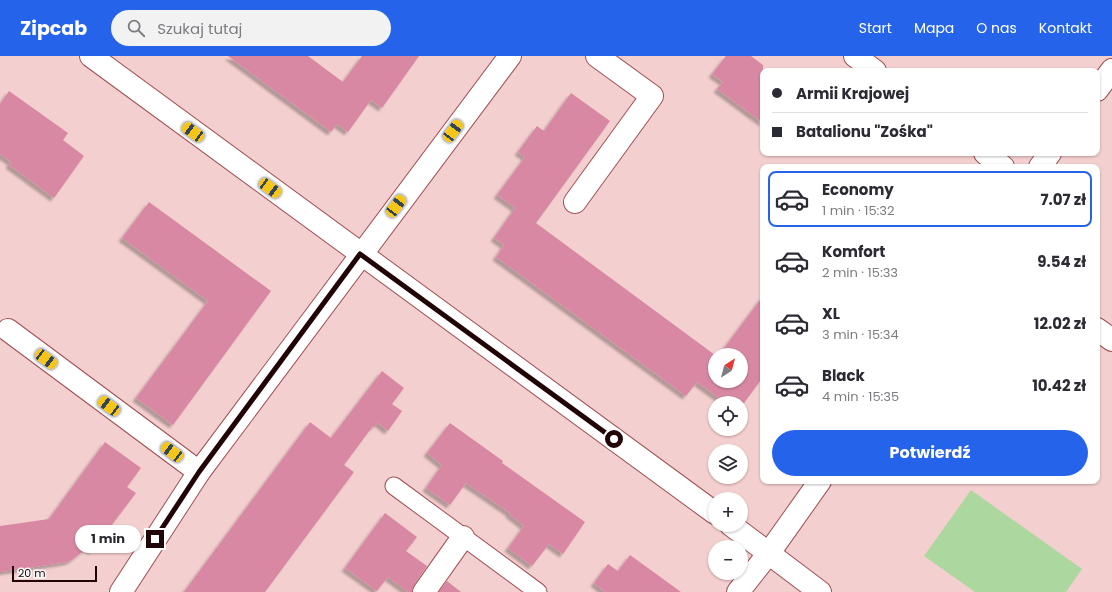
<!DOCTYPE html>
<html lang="pl">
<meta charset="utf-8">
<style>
:root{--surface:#fff;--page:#f2f2f3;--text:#2b2b33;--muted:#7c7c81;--line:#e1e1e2;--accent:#2563eb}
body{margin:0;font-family:Poppins,sans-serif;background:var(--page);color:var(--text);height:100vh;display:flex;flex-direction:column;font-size:15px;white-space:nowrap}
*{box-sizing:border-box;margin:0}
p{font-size:13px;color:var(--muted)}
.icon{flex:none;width:22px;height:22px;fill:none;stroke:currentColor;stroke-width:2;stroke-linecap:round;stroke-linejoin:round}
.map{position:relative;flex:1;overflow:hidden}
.drawer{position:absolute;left:760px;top:108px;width:340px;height:320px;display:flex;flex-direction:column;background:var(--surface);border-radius:8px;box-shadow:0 1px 3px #0004}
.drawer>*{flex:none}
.guide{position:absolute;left:760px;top:12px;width:340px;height:88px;border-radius:8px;box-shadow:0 1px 3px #0004;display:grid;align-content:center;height:88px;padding:0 12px;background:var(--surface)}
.needle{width:26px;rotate:36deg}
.tools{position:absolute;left:708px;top:292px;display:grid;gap:8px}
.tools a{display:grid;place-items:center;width:40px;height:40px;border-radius:50%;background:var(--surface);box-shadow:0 1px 3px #0004;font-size:20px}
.scale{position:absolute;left:12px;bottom:10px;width:85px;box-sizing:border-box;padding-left:4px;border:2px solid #210406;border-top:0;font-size:11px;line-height:14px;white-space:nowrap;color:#210406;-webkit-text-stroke:3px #fafafa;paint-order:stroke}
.end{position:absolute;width:18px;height:18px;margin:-9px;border:5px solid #210406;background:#fff;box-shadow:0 0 0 2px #fff}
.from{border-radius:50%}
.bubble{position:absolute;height:28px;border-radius:14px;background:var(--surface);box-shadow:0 1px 3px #0004;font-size:13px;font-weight:700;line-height:28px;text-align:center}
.car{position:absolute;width:12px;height:24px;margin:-12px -6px;border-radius:5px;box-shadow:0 0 3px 1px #0007;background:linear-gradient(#f5c518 24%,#345 0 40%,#f5c518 0 76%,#345 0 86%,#f5c518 0)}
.guide b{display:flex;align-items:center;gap:14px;height:38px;font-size:15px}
.guide b+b{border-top:1px solid var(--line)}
.guide i{width:10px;height:10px;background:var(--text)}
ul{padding:7px 0 0;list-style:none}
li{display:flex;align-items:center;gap:12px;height:56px;margin:0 8px 6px;padding:0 4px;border:2px solid transparent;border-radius:8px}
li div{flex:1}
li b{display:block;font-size:15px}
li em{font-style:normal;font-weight:700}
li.active{border-color:var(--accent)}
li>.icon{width:36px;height:36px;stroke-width:1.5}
.cta{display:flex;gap:8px;margin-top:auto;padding:8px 12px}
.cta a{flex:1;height:46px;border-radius:24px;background:var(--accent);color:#fff;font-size:16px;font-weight:700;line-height:46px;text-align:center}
header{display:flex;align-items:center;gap:24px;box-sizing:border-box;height:56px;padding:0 20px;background:var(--accent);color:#fff}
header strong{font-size:19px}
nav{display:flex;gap:22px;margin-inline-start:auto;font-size:14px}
.search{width:280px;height:36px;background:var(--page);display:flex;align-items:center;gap:10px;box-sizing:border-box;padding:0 14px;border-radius:22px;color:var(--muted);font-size:15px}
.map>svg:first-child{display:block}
.green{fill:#acd79f}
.building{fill:#d888a3;filter:url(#shadow)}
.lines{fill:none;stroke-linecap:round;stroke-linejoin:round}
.service-casing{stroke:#9e5054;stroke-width:19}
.minor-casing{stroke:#9e5054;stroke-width:24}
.service{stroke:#fff;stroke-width:17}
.minor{stroke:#fff;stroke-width:22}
.route{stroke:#210406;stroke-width:5}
</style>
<header>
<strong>Zipcab</strong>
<div class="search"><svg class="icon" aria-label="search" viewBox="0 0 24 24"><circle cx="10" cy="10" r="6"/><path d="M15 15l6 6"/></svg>Szukaj tutaj</div>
<nav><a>Start</a><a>Mapa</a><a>O nas</a><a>Kontakt</a></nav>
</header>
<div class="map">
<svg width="1112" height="536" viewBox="0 0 1112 536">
<defs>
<filter id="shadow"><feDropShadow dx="-3.5" dy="3.5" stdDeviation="1" flood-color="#0004"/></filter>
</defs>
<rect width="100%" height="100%" fill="#f4cfcf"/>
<!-- green -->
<polygon class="green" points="971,434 1082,513 1066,536 975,536 924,500"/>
<!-- building -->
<g class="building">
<polygon points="228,0 308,0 343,26 362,0 419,0 382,52 371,44 348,76 337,68 331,76"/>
<polygon points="726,0 751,0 763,9 763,67 717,33 723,26 712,18"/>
<polygon points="9,35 68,77 63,84 84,100 54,142 9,109 11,106 0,98 0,48"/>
<polygon points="571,37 610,65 536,167 715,299 715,325 741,325 741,299 719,299 763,240 763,321 744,347 726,347 697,326 686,340 496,201 504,189 494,182 515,152 497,139 525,101 518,96 537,70 544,75"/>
<polygon points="149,146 271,235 173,369 136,342 208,245 122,182"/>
<polygon points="382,315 404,332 392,348 402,355 388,375 378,367 374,371 373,370 344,409 354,416 265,536 184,536 310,366 331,382"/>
<polygon points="450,367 503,405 502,407 585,466 563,498 549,488 532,510 508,492 524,470 509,458 510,457 466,427 450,449 426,432 442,409 427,397"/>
<polygon points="105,386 141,412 127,431 136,437 92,495 87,492 72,504 67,506 0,516 0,470 49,463"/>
<polygon points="385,457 417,481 406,495 427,510 414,529 412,536 408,536 388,521 377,535 345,512"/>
<polygon points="630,499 681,536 603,536 604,535 594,527 608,508 618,515"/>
<polygon points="447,525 461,536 439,536"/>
</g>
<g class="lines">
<!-- service casing -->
<g class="service-casing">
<polyline id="service" points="394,430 538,536"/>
</g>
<!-- minor casing -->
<g class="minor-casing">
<g id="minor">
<polyline points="91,0 715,457"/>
<polyline points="855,0 875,15"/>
<polyline points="1097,34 1112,14"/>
<polyline points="985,97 1003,111"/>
<polyline points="1040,111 1050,97"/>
<polyline points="575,146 652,40 597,0"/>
<polyline points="1097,273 1112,284"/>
<polyline points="8,274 199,416"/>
<polyline points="731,469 820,536"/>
<polyline points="121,536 199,416 510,0"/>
<polyline points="424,536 463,481"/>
<polyline points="738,536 769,497 820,425"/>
</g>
</g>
<!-- service -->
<use href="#service" class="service"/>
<!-- minor -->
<use href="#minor" class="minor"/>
</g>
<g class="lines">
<!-- route -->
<polyline class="route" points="155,483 199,416 360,198 614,383"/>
</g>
</svg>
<div class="tools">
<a><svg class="needle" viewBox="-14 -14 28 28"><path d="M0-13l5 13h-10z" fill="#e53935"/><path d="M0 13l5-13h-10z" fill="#7c7c81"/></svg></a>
<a><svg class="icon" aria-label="locate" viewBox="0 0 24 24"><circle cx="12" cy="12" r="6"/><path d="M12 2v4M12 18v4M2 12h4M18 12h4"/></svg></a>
<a><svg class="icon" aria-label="layers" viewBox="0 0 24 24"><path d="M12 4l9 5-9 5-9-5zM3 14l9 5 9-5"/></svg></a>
<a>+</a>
<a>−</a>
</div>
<div class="scale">20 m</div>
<i class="end from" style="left:614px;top:383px"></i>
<i class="end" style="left:155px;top:483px"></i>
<div class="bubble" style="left:75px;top:469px;width:66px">1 min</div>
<i class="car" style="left:453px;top:75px;rotate:37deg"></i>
<i class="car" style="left:193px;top:76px;rotate:306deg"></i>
<i class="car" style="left:270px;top:132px;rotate:126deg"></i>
<i class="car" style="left:396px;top:150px;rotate:37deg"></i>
<i class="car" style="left:46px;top:303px;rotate:127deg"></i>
<i class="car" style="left:109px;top:350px;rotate:307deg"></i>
<i class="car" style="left:172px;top:396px;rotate:307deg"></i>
<div class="guide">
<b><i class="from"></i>Armii Krajowej</b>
<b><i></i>Batalionu &quot;Zośka&quot;</b>
</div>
<section class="drawer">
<ul>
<li class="active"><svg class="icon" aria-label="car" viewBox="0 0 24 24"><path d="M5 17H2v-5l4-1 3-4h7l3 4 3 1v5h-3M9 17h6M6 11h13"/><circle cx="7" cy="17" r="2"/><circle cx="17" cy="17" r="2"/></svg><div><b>Economy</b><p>1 min · 15:32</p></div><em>7.07 zł</em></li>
<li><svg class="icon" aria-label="car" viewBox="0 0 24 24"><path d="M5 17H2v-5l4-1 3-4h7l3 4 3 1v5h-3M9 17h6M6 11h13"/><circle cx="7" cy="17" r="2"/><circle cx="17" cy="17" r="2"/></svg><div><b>Komfort</b><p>2 min · 15:33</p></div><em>9.54 zł</em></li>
<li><svg class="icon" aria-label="car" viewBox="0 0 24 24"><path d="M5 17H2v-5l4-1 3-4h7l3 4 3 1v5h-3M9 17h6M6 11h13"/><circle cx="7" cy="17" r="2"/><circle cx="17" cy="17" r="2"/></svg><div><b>XL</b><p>3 min · 15:34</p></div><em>12.02 zł</em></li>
<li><svg class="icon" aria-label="car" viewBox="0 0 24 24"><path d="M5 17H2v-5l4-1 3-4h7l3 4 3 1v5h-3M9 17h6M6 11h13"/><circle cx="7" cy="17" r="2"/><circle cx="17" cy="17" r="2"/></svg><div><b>Black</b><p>4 min · 15:35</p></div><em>10.42 zł</em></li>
</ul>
<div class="cta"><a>Potwierdź</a></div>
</section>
</div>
